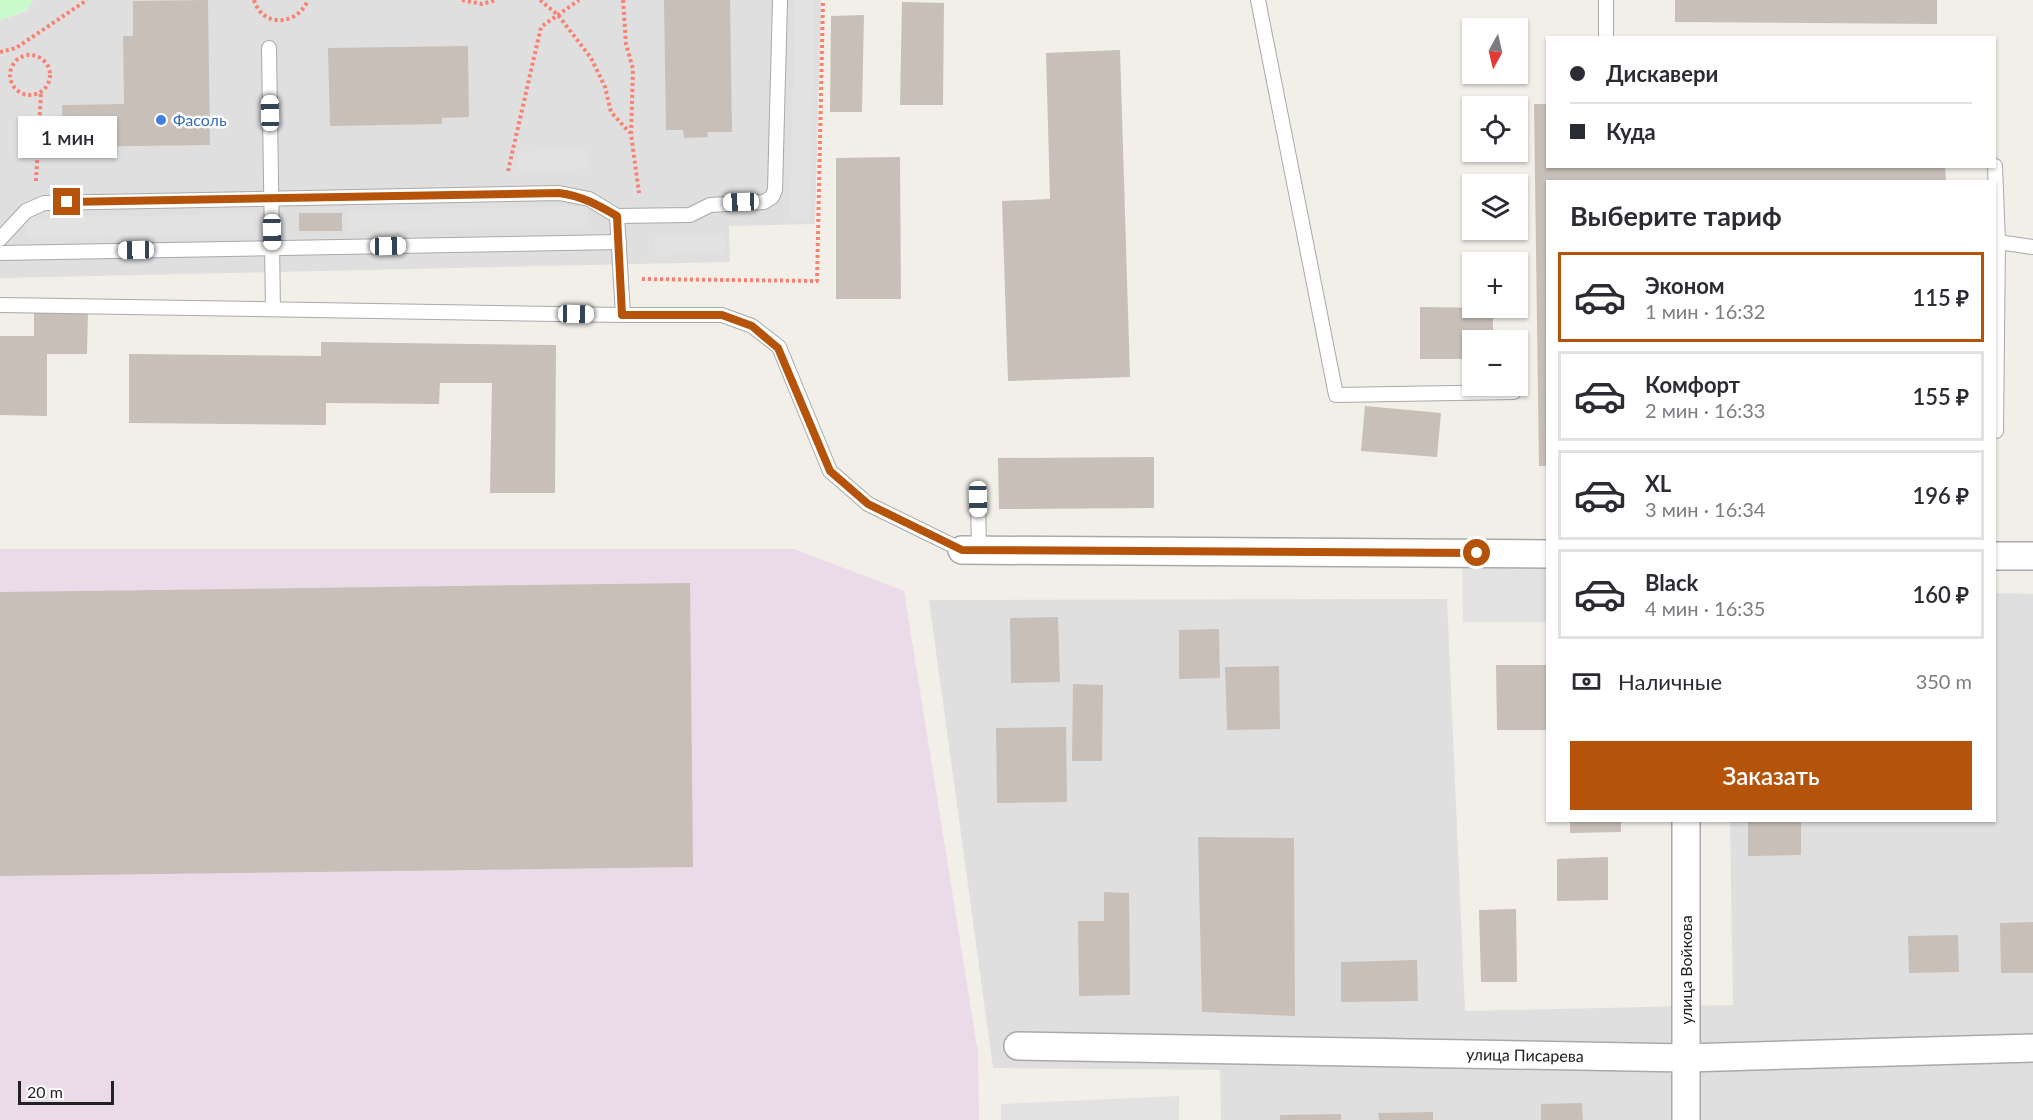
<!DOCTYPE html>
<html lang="ru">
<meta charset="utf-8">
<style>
:root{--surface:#fff;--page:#f7f7f7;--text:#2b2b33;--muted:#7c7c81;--line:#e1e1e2;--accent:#b45309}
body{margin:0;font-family:Lato,sans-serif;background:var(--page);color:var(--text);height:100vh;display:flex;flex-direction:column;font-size:22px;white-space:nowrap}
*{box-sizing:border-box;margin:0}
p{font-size:20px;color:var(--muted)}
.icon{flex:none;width:33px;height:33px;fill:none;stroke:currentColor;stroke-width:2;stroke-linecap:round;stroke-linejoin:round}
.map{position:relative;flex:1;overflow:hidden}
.panel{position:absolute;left:1546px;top:180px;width:450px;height:642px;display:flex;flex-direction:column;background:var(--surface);border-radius:0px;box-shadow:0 2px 4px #0004}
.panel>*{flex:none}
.banner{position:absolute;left:1546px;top:36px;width:450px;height:132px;border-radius:0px;box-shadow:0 2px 4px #0004;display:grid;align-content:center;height:132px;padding:0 24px;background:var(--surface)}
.needle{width:39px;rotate:188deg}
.controls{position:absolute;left:1462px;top:18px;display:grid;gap:12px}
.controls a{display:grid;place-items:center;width:66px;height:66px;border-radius:0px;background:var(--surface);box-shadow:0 2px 4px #0004;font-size:30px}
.scale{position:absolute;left:18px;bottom:15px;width:96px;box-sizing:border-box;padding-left:6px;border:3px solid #222;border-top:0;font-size:16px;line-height:21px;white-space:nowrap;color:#222;-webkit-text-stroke:4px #fff;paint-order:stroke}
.end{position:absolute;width:27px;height:27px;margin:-14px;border:8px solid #b45309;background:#fff;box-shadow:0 0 0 3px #fff}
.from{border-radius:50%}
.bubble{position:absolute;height:42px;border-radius:0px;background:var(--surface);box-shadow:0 2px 4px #0004;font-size:20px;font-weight:600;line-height:42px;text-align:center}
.car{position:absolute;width:18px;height:36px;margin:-18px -9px;border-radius:8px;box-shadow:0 0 4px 2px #0007;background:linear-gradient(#fff 24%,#345 0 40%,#fff 0 76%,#345 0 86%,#fff 0)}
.banner b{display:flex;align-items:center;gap:21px;height:57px;font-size:22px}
.banner b+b{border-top:2px solid var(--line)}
.banner i{width:15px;height:15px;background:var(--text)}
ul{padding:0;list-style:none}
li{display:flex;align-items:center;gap:18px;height:90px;margin:0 12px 9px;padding:0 12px;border:3px solid var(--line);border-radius:0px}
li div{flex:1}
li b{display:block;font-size:22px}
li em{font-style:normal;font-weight:600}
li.on{border-color:var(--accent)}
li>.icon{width:54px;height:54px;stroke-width:1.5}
h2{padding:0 24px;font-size:27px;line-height:72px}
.pay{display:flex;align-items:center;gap:15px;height:66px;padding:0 24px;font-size:22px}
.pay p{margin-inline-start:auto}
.primary-button{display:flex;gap:12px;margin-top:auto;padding:12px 24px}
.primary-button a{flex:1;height:69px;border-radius:0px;background:var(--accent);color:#fff;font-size:24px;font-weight:600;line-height:69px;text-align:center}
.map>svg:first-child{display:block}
.residential{fill:#e0dfdf}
.industrial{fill:#ebdbe8}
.park{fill:#c8facc}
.parking{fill:#e2e2e2}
.building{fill:#c7bfb8}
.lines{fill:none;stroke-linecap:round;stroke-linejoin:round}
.service-casing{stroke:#a9a9a9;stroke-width:16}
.minor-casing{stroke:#a9a9a9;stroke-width:30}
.path{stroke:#fa8072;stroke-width:4;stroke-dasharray:3 3;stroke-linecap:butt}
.service{stroke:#fff;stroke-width:14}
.minor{stroke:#fff;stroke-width:27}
.route{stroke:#b45309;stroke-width:8}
.shop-dot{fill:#3f7fe0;stroke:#fff;stroke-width:2}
.labels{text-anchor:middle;stroke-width:5;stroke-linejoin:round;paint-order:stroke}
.shop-label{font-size:16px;fill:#366cbe;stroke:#fff;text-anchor:start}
.street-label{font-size:16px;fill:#222;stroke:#fff}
</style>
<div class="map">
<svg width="2033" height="1120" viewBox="0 0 2033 1120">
<rect width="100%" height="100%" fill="#f2efe9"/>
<!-- residential -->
<g class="residential">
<polygon points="33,0 821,0 815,224 729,226 730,262 0,278 0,20 27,11"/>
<polygon points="1995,593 2033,594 2033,1120 1221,1120 1220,1070 993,1068 929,600 1447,599 1465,1011 1733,1005 1730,821 1995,820"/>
</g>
<!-- industrial -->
<polygon class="industrial" points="0,549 794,549 904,591 978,1053 979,1120 0,1120"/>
<!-- park -->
<polygon class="park" points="0,0 33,0 27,10 0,20"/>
<!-- parking -->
<g class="parking">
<polygon points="795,0 815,0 810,218 790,218"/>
<polygon points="588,150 589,169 519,171 518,151"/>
<polygon points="588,206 588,226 348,231 347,211"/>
<polygon points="254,214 254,234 26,238 25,218"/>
<polygon points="725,234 725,254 655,255 655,235"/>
<polygon points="1462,563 1548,563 1548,622 1463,622"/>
<polygon points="1179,1096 1179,1120 1001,1120 1001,1104"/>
</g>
<!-- building -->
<g class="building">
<polygon points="208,0 210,145 63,147 62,105 124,104 123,36 133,36 133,1"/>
<polygon points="664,0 730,0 732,132 707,132 708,137 684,138 683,130 666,130"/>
<polygon points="1675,0 1937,0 1937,24 1675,22"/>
<polygon points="902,2 944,3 943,105 900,105"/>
<polygon points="864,15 862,112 830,112 831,16"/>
<polygon points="468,46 469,117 442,118 442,124 330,126 328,48"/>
<polygon points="1120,50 1130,377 1008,381 1002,201 1050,199 1046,53"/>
<polygon points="1534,104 1548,104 1548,166 1945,166 1946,182 1548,182 1548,466 1539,466"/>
<polygon points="900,157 901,299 836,299 836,158"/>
<rect x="299" y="213" width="43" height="18"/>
<polygon points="1420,307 1493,308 1493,340 1473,340 1473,359 1420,359"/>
<polygon points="34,310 88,311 87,354 47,354 47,416 0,415 0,336 34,336"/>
<polygon points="321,342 556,345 555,493 490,493 492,383 440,383 439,404 326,403 326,425 129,423 129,354 321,356"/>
<polygon points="1365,406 1441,413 1437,457 1361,451"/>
<polygon points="1154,457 1154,508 999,509 998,458"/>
<polygon points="690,583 693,867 0,876 0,592"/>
<polygon points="1058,617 1060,682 1011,683 1010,618"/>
<polygon points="1219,629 1220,678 1179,679 1179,630"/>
<polygon points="1496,665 1548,665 1548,730 1497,730"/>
<polygon points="1279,666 1280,729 1227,730 1225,667"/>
<polygon points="1073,684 1103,685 1102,761 1072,761"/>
<polygon points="1066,727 1067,802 997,803 996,728"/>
<polygon points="1570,820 1621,820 1621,832 1570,833"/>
<polygon points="1748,820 1801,820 1801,855 1748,856"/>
<polygon points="1198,837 1294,838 1295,1016 1202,1012"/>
<polygon points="1608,857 1608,900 1557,901 1557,859"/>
<polygon points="1104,892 1129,893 1130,995 1079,996 1078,921 1104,921"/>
<polygon points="1516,909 1517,982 1481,982 1479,910"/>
<polygon points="2033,922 2033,973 2001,973 2000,923"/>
<polygon points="1958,935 1959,972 1909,973 1908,936"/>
<polygon points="1417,960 1418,1001 1341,1002 1341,962"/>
<polygon points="1582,1103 1583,1120 1541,1120 1541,1104"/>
<polygon points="1433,1112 1433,1120 1379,1120 1378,1113"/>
<polygon points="1341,1114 1341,1120 1280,1120 1280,1115"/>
</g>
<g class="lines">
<!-- service casing -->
<g class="service-casing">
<g id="service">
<polyline points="780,0 775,190 772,197 764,202 710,205 690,215 617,216 623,315 722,315 752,326 779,347 830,471 868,504 962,550"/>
<polyline points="1258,0 1336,395 1514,392"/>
<polyline points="1606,0 1606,38"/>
<polyline points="269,48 273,309"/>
<polyline points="1995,166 1998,242 2033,247"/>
<polyline points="0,239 26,211 44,203 559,193 589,199 617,216"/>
<polyline points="0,253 619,242"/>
<polyline points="0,305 623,315"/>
<polyline points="1996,431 1998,242"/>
<polyline points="978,499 979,551"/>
</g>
</g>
<!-- minor casing -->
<g class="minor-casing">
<g id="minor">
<polyline points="962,550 1548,554"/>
<polyline points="1995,556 2033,556"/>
<polyline points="1686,820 1686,1120"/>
<path id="s1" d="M1018,1046L1686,1058L2033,1048"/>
</g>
</g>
<!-- path -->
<g class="path">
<path d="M254,0C263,29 298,25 308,0"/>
<polyline points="462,0 482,4 496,0"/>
<polyline points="540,0 558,15 591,58 605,87 611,112 630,133"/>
<polyline points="623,0 626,44 633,69 631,134 639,193"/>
<polyline points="0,52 16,48 87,0"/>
<circle cx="30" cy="75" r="20"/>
<polyline points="508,171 541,27 579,0"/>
<polyline points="36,181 41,93"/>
<polyline points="642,279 817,281 823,0"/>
</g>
<!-- service -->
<use href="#service" class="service"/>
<!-- minor -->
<use href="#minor" class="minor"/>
</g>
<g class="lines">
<!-- route -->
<path class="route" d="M67,202L559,193C582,196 598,205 617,216L622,315H722L752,326L778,348L830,471L868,504L962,550L1477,553"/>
</g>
<!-- markers -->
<circle class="shop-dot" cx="161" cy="120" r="6"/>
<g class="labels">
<!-- shop labels -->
<g class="shop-label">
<text x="173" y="126">Фасоль</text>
</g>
<!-- street labels -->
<g class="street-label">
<text transform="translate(1686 970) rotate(-90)" y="6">улица Войкова</text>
<text dy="6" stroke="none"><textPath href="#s1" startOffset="507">улица Писарева</textPath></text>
</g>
</g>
</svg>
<div class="controls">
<a><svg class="needle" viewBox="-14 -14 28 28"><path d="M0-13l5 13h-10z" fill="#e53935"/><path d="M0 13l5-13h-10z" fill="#7c7c81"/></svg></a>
<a><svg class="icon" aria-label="locate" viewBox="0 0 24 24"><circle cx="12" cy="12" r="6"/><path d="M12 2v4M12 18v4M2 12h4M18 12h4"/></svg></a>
<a><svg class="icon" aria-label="layers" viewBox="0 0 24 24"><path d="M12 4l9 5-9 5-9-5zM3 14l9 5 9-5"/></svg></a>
<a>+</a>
<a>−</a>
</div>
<div class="scale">20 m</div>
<i class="end from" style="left:1477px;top:553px"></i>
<i class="end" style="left:67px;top:202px"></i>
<div class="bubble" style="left:18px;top:116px;width:99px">1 мин</div>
<i class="car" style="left:270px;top:113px;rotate:359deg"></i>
<i class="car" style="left:741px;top:202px;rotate:268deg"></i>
<i class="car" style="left:272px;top:232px;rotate:179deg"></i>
<i class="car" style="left:388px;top:246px;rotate:89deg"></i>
<i class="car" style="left:136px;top:250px;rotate:269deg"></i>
<i class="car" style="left:576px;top:314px;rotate:91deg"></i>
<i class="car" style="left:978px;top:499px;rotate:179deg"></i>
<div class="banner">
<b><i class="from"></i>Дискавери</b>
<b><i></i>Куда</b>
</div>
<section class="panel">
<h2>Выберите тариф</h2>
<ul>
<li class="on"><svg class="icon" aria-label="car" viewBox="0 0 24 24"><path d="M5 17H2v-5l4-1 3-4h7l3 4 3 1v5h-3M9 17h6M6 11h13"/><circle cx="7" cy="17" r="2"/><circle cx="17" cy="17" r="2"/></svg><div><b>Эконом</b><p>1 мин · 16:32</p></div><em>115 ₽</em></li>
<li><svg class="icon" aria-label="car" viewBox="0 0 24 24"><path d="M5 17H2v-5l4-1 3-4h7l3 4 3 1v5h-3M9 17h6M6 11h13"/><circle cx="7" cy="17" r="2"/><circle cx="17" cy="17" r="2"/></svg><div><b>Комфорт</b><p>2 мин · 16:33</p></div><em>155 ₽</em></li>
<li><svg class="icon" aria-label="car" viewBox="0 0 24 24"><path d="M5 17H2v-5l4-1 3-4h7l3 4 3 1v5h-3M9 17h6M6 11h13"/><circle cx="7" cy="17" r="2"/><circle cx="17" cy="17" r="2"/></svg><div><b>XL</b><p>3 мин · 16:34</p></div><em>196 ₽</em></li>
<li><svg class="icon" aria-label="car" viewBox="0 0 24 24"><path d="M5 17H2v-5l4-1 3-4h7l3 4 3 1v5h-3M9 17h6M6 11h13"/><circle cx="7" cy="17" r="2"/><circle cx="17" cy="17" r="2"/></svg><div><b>Black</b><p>4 мин · 16:35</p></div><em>160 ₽</em></li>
</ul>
<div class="pay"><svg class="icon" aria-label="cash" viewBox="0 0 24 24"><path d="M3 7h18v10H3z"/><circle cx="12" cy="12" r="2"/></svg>Наличные<p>350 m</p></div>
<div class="primary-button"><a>Заказать</a></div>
</section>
</div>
